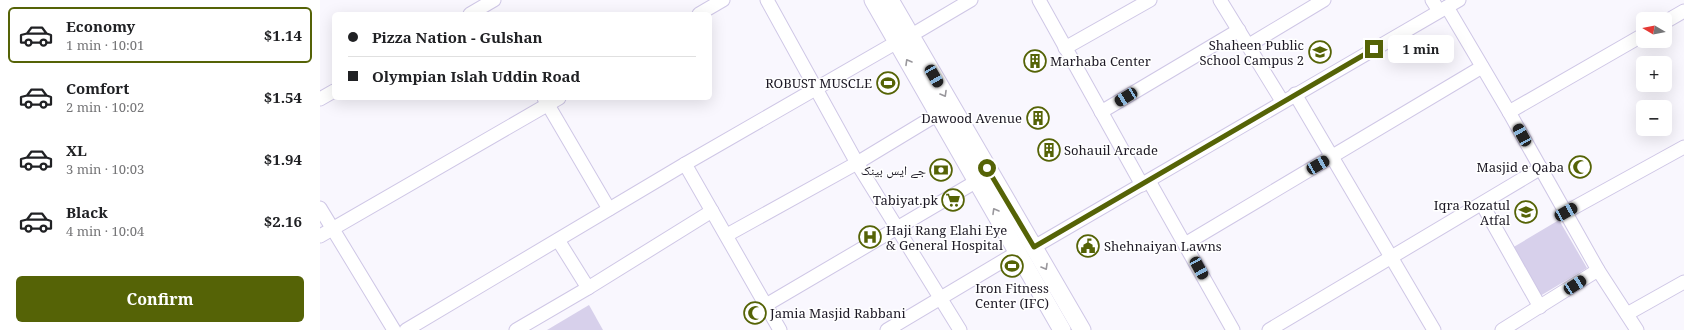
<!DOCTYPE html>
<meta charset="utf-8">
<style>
:root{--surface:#fff;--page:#f2f2f2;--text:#202124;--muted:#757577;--line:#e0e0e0;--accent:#556306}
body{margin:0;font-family:"Noto Serif","Noto Naskh Arabic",serif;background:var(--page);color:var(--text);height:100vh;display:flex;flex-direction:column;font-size:15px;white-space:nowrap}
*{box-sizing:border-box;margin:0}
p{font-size:13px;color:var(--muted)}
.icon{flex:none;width:22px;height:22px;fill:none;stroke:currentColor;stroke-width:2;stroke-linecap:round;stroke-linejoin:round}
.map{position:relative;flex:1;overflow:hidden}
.panel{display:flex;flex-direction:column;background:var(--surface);width:320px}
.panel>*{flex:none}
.hud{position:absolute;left:12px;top:12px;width:380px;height:88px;border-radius:6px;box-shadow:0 4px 16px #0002;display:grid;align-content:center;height:88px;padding:0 16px;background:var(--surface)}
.needle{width:26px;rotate:280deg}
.controls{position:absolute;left:1316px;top:12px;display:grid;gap:8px}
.controls a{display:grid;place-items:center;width:36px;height:36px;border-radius:6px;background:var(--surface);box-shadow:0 4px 16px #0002;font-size:20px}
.end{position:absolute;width:18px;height:18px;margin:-9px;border:5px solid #556306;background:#fff;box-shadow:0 0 0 2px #fff}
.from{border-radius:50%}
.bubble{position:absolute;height:28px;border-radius:6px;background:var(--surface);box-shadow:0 4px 16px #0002;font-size:13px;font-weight:700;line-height:28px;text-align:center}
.car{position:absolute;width:12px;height:24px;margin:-12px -6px;border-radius:5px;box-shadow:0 0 3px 1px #0007;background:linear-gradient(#222 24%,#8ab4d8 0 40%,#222 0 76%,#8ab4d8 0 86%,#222 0)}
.hud b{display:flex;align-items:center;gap:14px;height:38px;font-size:15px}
.hud b+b{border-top:1px solid var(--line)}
.hud i{width:10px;height:10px;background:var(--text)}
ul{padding:7px 0 0;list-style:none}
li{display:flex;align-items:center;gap:12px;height:56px;margin:0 8px 6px;padding:0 8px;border:2px solid transparent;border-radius:6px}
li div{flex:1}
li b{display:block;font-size:15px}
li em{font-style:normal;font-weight:700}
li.selected{border-color:var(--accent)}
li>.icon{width:36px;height:36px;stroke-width:1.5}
.action{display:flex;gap:8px;margin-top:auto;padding:8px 16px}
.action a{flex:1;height:46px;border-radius:6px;background:var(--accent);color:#fff;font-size:16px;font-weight:700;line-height:46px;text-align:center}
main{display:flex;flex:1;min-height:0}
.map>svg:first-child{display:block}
.green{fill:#d7d0eb}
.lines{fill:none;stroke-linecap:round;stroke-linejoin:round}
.minor-casing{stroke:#cfc7e6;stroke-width:15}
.major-casing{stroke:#cfc7e6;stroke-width:19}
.minor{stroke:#fff;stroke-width:13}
.major{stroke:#fff;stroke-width:17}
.oneway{stroke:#99979c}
.route{stroke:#556306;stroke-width:5}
.labels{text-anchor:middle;stroke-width:3;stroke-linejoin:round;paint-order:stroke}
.poi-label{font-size:13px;fill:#1c1824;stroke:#fff;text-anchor:end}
</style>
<main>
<section class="panel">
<ul>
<li class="selected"><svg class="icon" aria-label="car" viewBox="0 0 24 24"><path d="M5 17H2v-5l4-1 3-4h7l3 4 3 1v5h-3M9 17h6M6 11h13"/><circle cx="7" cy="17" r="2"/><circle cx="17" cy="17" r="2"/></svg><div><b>Economy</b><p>1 min · 10:01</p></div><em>$1.14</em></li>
<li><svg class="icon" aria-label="car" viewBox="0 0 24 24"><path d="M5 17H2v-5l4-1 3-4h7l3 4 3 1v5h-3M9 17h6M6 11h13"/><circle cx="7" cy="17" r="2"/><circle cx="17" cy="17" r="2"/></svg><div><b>Comfort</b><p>2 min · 10:02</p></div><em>$1.54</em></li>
<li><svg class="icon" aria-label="car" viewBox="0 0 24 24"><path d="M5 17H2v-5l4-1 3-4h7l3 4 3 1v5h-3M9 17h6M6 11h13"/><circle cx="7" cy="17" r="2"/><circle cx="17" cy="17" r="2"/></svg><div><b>XL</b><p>3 min · 10:03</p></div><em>$1.94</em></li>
<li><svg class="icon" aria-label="car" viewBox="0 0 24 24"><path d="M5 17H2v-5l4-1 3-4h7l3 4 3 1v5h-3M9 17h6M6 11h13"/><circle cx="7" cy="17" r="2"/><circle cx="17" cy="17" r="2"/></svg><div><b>Black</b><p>4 min · 10:04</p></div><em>$2.16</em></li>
</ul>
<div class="action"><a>Confirm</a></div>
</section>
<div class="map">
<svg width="1364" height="330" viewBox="0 0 1364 330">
<rect width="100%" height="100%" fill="#f9f7fe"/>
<!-- green -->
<g class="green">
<polygon points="1239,220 1267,268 1220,296 1192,248"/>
<polygon points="269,305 283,330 227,330"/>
</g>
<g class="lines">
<!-- minor casing -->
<g class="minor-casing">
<g id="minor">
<polyline points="447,0 537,163 640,330"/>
<polyline points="719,0 822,185"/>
<polyline points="900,0 962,101"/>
<polyline points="1112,0 1119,11"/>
<polyline points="1127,7 1189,112 1278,270 1317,330"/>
<polyline points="150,14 174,0"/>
<polyline points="379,14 403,0"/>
<polyline points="1345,22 1364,11"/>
<polyline points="590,36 651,0"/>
<polyline points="929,45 1004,0"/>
<polyline points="745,48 830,0"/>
<polyline points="975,94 1114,330"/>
<polyline points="224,98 289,209"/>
<polyline points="0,99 14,91"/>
<polyline points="781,112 919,30"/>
<polyline points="1189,112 1323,35"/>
<polyline points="365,164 460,330"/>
<polyline points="829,181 913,330"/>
<polyline points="1162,204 1220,307"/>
<polyline points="0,208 74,330"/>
<polyline points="1246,212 1364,147"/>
<polyline points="407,235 537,163 618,114"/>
<polyline points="0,236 239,98"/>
<polyline points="238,240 268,288 392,211"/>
<polyline points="865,244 1162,67"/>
<polyline points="714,247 1139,0"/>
<polyline points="446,305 657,181"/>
<polyline points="1307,314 1364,282"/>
<polyline points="86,330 365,164 577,42"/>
<polyline points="196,330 268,288"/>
<polyline points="567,330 698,252"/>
<polyline points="949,330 1221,168"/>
<polyline points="1182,330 1278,270"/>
</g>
</g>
<!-- major casing -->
<g class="major-casing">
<g id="major">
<polyline points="553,0 742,330"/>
<polyline points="570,0 762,330"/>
</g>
</g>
<!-- minor -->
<use href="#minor" class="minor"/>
<!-- major -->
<use href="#major" class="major"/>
</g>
<!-- one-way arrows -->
<defs><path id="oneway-chevron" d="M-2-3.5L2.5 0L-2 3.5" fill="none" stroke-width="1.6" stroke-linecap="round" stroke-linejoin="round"/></defs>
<g class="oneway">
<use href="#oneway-chevron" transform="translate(588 62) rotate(-120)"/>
<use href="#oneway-chevron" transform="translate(624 94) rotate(60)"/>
<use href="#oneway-chevron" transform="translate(675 211) rotate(-120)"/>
<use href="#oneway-chevron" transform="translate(725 267) rotate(60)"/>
</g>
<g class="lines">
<!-- route -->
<polyline class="route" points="667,168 714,247 1054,49"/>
</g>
<!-- icons -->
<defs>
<g id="school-ring" transform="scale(1.15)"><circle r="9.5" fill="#fff" stroke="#556306" stroke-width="1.5"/><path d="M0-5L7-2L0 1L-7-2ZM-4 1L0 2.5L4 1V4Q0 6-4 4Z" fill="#556306"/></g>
<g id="building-ring" transform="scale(1.15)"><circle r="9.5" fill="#fff" stroke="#556306" stroke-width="1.5"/><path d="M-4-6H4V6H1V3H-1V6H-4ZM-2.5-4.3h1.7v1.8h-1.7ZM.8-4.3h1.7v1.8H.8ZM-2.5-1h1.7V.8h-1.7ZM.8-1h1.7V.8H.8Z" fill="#556306"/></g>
<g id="stadium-ring" transform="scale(1.15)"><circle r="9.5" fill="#fff" stroke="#556306" stroke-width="1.5"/><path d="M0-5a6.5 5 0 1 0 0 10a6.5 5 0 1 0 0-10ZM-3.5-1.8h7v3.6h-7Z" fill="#556306"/></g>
<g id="mosque-ring" transform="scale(1.15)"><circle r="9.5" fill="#fff" stroke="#556306" stroke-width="1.5"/><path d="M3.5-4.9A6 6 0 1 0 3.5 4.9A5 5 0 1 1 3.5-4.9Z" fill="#556306"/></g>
<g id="bank-ring" transform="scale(1.15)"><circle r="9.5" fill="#fff" stroke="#556306" stroke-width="1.5"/><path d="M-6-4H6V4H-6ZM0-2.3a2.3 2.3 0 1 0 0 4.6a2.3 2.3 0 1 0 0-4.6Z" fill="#556306"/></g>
<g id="supermarket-ring" transform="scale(1.15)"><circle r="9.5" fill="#fff" stroke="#556306" stroke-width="1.5"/><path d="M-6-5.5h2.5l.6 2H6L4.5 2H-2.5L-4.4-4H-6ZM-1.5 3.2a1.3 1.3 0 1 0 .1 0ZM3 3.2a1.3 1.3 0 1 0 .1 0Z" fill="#556306"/></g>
<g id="hospital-ring" transform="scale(1.15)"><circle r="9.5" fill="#fff" stroke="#556306" stroke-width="1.5"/><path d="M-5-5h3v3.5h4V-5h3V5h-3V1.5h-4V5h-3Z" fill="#556306"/></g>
<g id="civic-ring" transform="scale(1.15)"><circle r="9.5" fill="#fff" stroke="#556306" stroke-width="1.5"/><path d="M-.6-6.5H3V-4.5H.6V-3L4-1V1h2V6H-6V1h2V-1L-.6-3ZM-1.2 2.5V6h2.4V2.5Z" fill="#556306"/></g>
</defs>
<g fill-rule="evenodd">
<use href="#school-ring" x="1000" y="52"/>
<use href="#building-ring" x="715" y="61"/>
<use href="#stadium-ring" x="568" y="83"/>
<use href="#building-ring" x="718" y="118"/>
<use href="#building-ring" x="729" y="150"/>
<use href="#mosque-ring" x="1260" y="167"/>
<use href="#bank-ring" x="621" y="170"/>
<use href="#supermarket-ring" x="633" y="200"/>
<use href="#school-ring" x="1206" y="212"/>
<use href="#hospital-ring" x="550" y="237"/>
<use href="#civic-ring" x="768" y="246"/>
<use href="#stadium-ring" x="692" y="266"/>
<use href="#mosque-ring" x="435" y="313"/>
</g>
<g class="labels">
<!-- poi labels -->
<g class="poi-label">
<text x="984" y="50">Shaheen Public<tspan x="984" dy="15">School Campus 2</tspan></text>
<text x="730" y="66" text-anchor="start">Marhaba Center</text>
<text x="552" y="88">ROBUST MUSCLE</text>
<text x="702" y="123">Dawood Avenue</text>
<text x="744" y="155" text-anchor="start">Sohauil Arcade</text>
<text x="1244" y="172">Masjid e Qaba</text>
<text x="606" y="175">جے ایس بینک</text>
<text x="618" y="205">Tabiyat.pk</text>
<text x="1190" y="210">Iqra Rozatul<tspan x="1190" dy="15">Atfal</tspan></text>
<text x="566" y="235" text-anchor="start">Haji Rang Elahi Eye<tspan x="566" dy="15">&amp; General Hospital</tspan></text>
<text x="784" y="251" text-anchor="start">Shehnaiyan Lawns</text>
<text x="692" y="293" text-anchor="middle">Iron Fitness<tspan x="692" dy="15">Center (IFC)</tspan></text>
<text x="450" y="318" text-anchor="start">Jamia Masjid Rabbani</text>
</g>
</g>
</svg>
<div class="controls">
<a><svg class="needle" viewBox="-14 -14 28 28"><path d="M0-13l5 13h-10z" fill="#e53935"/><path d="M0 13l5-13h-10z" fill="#757577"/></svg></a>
<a>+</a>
<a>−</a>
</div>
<i class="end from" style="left:667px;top:168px"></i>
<i class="end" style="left:1054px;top:49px"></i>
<div class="bubble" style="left:1068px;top:35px;width:66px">1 min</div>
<i class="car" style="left:614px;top:76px;rotate:150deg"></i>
<i class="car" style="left:806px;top:97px;rotate:239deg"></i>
<i class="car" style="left:1202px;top:135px;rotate:331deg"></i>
<i class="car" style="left:998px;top:165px;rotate:60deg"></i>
<i class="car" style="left:1246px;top:212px;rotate:61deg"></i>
<i class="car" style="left:879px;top:268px;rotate:151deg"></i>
<i class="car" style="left:1255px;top:285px;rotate:57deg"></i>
<div class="hud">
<b><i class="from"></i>Pizza Nation - Gulshan</b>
<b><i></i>Olympian Islah Uddin Road</b>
</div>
</div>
</main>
